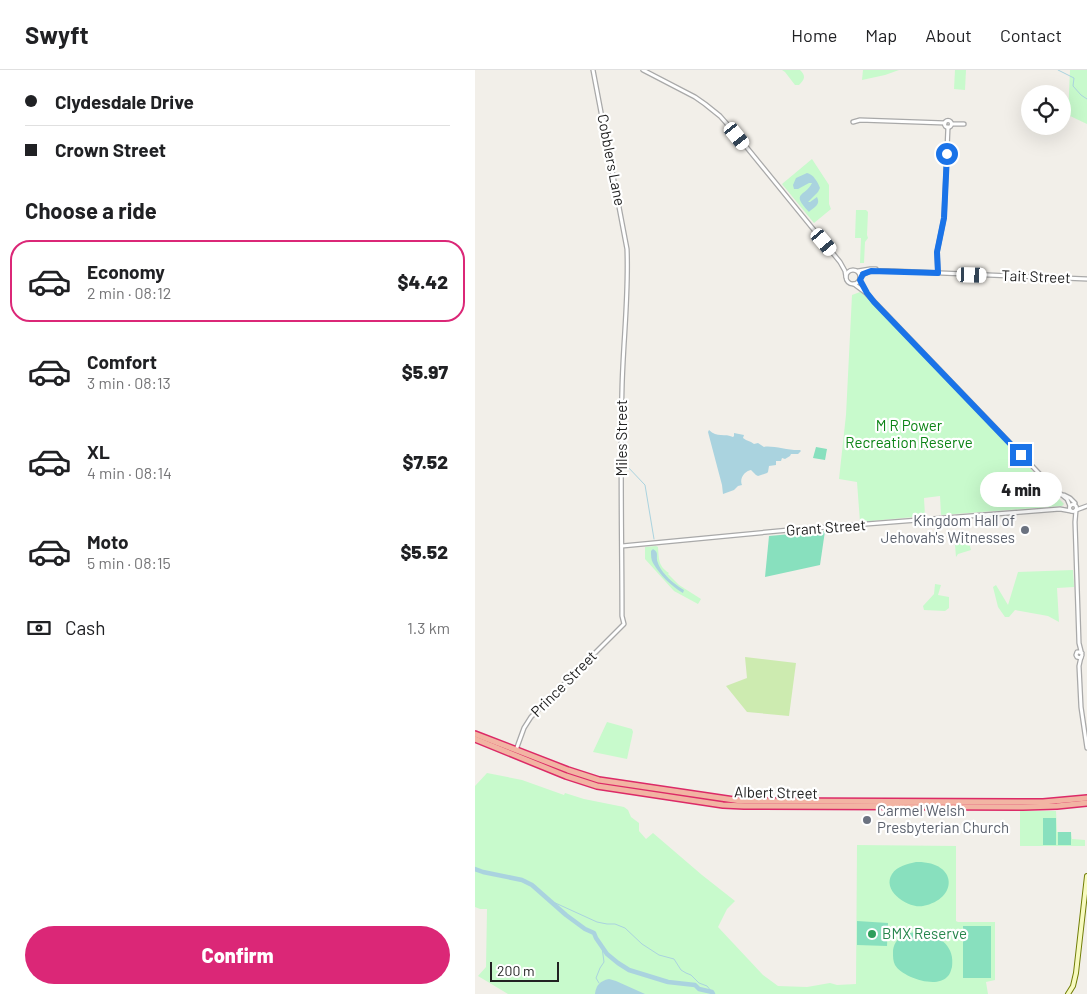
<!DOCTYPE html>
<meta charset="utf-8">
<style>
:root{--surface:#fff;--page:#f2f2f2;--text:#202124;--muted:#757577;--line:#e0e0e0;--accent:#db2777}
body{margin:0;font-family:Barlow,sans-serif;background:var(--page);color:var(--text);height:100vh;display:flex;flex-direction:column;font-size:19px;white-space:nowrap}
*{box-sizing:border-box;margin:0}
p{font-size:16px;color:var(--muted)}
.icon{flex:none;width:28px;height:28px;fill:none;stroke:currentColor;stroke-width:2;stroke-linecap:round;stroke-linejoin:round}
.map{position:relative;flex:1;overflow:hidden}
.panel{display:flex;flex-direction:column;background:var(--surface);width:475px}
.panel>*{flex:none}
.banner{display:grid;align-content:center;height:110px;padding:0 25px;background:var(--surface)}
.controls{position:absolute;left:546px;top:15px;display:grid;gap:10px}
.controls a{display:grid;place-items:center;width:50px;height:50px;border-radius:50%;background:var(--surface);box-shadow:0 5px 20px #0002;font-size:25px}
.scale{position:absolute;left:15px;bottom:12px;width:69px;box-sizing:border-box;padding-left:5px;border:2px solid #222;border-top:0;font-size:14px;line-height:18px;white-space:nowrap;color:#222;-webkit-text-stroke:4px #fff;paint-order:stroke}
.end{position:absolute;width:22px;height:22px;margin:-11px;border:6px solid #1a73e8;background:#fff;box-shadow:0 0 0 2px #fff}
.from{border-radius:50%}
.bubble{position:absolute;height:35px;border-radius:18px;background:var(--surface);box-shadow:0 5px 20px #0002;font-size:16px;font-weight:800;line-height:35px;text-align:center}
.car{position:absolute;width:15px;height:30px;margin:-15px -8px;border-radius:6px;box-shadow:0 0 4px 1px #0007;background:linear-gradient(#fff 24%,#345 0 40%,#fff 0 76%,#345 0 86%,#fff 0)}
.banner b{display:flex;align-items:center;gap:18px;height:48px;font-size:19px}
.banner b+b{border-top:1px solid var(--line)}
.banner i{width:12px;height:12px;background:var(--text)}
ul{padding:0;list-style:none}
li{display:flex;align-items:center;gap:15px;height:82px;margin:0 10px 8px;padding:0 15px;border:2px solid transparent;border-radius:20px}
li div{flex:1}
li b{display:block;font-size:19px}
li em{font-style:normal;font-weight:800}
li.active{border-color:var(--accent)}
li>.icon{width:45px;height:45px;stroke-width:1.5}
h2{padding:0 25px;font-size:22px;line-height:60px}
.pay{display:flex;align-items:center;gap:12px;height:55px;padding:0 25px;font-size:19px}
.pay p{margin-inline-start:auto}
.cta{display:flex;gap:10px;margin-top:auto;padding:10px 25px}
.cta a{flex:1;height:58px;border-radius:30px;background:var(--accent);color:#fff;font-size:20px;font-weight:800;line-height:58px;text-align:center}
header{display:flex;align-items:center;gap:30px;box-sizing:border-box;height:70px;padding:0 25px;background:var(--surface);border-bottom:1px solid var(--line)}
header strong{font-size:24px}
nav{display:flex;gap:28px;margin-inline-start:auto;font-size:18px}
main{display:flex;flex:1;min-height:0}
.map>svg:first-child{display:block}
.grass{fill:#cdebb0}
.park{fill:#c8facc}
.pitch{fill:#88e0be}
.water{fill:#aad3df}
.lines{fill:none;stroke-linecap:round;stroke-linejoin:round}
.stream{stroke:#aad3df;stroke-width:1}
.river{stroke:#aad3df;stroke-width:4.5}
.tertiary-casing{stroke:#a9a9a9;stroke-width:5.5}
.secondary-casing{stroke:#707d05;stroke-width:6}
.trunk-casing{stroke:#dc2a67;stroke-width:8}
.tertiary{stroke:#fff;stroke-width:3}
.secondary{stroke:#f7fabf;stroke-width:4}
.trunk{stroke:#f2b4a3;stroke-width:5}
.route{stroke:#1a73e8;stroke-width:6}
.worship-dot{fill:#6b7280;stroke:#fff;stroke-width:2}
.leisure-dot{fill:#2e9e5b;stroke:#fff;stroke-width:2}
.labels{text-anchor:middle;stroke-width:4.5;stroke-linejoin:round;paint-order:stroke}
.street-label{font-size:15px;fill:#222;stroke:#fff}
.park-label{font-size:15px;fill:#0c8416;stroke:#fff}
.worship-label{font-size:15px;fill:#5b616d;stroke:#fff;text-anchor:end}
.leisure-label{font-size:15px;fill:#27864d;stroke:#fff;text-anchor:start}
</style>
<header>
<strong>Swyft</strong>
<nav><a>Home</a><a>Map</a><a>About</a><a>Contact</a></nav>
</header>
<main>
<section class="panel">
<div class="banner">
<b><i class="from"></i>Clydesdale Drive</b>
<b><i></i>Crown Street</b>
</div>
<h2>Choose a ride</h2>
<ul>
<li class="active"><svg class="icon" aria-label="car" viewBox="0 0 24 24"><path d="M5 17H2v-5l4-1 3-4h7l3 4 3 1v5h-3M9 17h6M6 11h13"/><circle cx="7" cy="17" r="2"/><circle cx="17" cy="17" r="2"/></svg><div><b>Economy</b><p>2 min · 08:12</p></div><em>$4.42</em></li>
<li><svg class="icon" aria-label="car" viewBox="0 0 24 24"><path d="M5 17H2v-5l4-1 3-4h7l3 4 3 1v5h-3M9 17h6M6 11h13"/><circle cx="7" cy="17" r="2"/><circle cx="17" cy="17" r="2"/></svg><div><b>Comfort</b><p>3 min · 08:13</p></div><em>$5.97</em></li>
<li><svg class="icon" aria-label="car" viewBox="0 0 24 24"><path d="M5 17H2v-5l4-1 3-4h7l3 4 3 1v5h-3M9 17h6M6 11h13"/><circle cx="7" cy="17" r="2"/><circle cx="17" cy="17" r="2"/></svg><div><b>XL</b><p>4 min · 08:14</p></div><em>$7.52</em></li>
<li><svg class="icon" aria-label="car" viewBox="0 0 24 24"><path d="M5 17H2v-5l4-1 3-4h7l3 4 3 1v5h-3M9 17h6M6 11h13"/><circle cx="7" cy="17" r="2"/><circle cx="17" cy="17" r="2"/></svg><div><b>Moto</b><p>5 min · 08:15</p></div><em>$5.52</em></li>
</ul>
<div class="pay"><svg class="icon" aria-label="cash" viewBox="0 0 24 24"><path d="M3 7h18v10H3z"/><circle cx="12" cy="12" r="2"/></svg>Cash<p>1.3 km</p></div>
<div class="cta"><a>Confirm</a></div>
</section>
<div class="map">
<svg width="612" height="924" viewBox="0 0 612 924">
<rect width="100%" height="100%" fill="#f2efe9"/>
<!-- grass -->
<polygon class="grass" points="270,587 321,593 314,646 272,642 251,616 272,608"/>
<!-- park -->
<g class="park">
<path d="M307,0H325C331,6 330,9 324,15H320L310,2Z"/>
<polygon points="388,0 424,0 410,5 387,10"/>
<polygon points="480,0 491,0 490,20 479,19"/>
<polygon points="595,0 612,0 612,54 593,45"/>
<polygon points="337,89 354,115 354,134 356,139 339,153 307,114"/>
<polygon points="381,140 391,140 393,142 392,165 393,168 390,172 389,193 385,193 386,168 380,168"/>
<polygon points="385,222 389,225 514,355 523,365 589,434 587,436 466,445 465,426 449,428 450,446 385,452 382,412 364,409 371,345 377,225"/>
<polygon points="479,463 481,463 490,474 495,476 496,480 483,484 481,487"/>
<path d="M181,476L183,477C184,489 183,496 194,503L193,504L204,515L226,529L223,534L199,521L170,489V477Z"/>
<polygon points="598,500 599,517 582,518 584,552 573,546 540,540 534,547 530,547 523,537 518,517 521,515 533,535 543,502"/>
<polygon points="460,514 466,515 463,525 474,527 474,538 470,541 449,540 448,536 459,524"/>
<polygon points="132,652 157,659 158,662 152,689 118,682"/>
<polygon points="12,703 47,710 89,725 90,723 109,729 149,737 153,740 156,747 164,753 164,761 171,769 178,763 227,805 260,831 252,839 243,857 288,905 303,916 332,917 355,913 362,915 381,914 382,775 481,776 481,851 483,852 520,852 520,910 511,912 513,924 33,924 3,906 11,897 12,839 5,839 0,837 0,716"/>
<polygon points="545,741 581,741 582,762 596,762 597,769 610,770 610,776 545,776"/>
</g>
<!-- pitch -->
<g class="pitch">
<polygon points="341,377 352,379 350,390 338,388"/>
<polygon points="350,461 345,495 290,507 294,466"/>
<polygon points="568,748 581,748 581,762 578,762 581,762 581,775 568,775"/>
<rect x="583" y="762" width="13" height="13"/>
<path d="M441,792C483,791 484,829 448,836C434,839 406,821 417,804C422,796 433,794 441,792Z"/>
<polygon points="382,851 413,853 412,876 382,875"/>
<rect x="488" y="856" width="28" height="52"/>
<path d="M449,861C466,867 480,877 477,897C476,900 475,905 472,907C461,919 427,907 420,895C418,891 418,887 418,883C418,866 434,862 449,861Z"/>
</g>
<!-- water -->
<g class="water">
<path d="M332,103C338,104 343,112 345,118L343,122L333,132H335L342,127C346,135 339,137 334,142C315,122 330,127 337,113H334L323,119H319L318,115L321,108Z"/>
<path d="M234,360C242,368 250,363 258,367L259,366V363L269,365L268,368L271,370L276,372L279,374L283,373L289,377C296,375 315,381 325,380L326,381L323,384H316L315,386L310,389L307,388L306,391H301V395L294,396L293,402L292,403L283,406L281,405L276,400C270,401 264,408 267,415L263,416L259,420L248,424L247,415L233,362Z"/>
<path d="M178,479C185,483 180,487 183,493C186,503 200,515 209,520L208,523C196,516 185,505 178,493C176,490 176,485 176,481Z"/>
<path d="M134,909L141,911L170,924H120C121,915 125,911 134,909Z"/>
</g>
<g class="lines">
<!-- stream -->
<g class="stream">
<polyline points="583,0 599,8 598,16 606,25 612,29"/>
<polyline points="150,369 151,395 170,415 179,469"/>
<polyline points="76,831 122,852 132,854 140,854 150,858 167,874 184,885 199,889 206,900 211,903 216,905 224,913 232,916 237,922"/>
<polyline points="124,913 121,908 125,898 129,892 127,877"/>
</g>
<!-- river -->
<polyline class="river" points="0,799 8,802 47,810 57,815 91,845 110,859 119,863 121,868 132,884 143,893 154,900 193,912 220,915 224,919 237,922 238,924"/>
<!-- tertiary casing -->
<g class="tertiary-casing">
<g id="tertiary">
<polyline points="168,0 220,27 230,34 245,46 260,63 365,192 370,201 371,207"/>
<circle cx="473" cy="54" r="3.5"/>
<polyline points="378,52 385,50 470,53"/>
<polyline points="477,54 489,54"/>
<circle cx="378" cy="207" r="7"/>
<polyline points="383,201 395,199 401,199"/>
<polyline points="463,203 462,182 469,148 473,57"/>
<path d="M385,208C393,198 408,201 419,201L612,209"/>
<polyline points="379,214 391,223 559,398 577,417 592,429 595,436"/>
<polyline points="589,425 595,428 600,433"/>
<circle cx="598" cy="438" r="3.5"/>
<polyline points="601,440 600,452 604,573 607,585 606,588 602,587 601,585 602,582 604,582 607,583"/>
<polyline points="601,440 612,436"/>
<polyline points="147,476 314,460 585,439 596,441"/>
<polyline points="606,587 604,596 606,637 612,678"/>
<path d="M41,680L49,658L56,647L149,554L147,546C147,471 145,395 147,319C148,272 154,225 152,179L118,0"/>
</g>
</g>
<!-- secondary casing -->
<g class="secondary-casing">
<polyline id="secondary" points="593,924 598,916 601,903 612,806"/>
</g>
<!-- trunk casing -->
<g class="trunk-casing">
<g id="trunk">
<polyline points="0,664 93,700 124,710 266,731 568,732 612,728"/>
<polyline points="0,669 91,706 122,716 248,735 269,736 548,737 582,736 612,733"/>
</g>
</g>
<!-- tertiary -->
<use href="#tertiary" class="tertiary"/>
<!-- secondary -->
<use href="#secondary" class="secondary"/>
<!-- trunk -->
<use href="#trunk" class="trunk"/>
</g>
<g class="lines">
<!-- route -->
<polyline class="route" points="472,84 469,148 462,182 463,203 396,201 388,204 385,210 392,223 399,232 546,385"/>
</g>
<!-- markers -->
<g class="worship-dot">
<circle cx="550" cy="460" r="5"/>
<circle cx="392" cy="750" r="5"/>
</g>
<circle class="leisure-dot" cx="397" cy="864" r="5"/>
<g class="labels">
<!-- street labels -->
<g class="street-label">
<text transform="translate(136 90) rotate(79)" y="5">Cobblers Lane</text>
<text transform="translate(561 207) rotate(2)" y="5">Tait Street</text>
<text transform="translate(147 368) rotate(-90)" y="5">Miles Street</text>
<text transform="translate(351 458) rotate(-4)" y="5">Grant Street</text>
<text transform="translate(89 614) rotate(-45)" y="5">Prince Street</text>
<text transform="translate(301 723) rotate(1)" y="5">Albert Street</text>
</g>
<!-- park labels -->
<g class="park-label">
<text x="434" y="361">M R Power<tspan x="434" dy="17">Recreation Reserve</tspan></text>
</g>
<!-- worship labels -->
<g class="worship-label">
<text x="540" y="456">Kingdom Hall of<tspan x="540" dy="17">Jehovah's Witnesses</tspan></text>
<text x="402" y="746" text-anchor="start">Carmel Welsh<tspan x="402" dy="17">Presbyterian Church</tspan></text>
</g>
<!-- leisure labels -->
<g class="leisure-label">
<text x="407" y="869">BMX Reserve</text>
</g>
</g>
</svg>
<div class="controls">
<a><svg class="icon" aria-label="locate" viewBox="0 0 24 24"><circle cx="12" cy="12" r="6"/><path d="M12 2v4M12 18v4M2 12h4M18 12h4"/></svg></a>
</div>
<div class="scale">200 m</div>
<i class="end from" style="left:472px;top:84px"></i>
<i class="end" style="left:546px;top:385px"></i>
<div class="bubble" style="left:505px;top:402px;width:82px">4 min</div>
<i class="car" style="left:262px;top:66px;rotate:141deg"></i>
<i class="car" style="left:349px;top:172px;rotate:140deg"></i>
<i class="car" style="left:497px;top:205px;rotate:92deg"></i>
</div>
</main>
